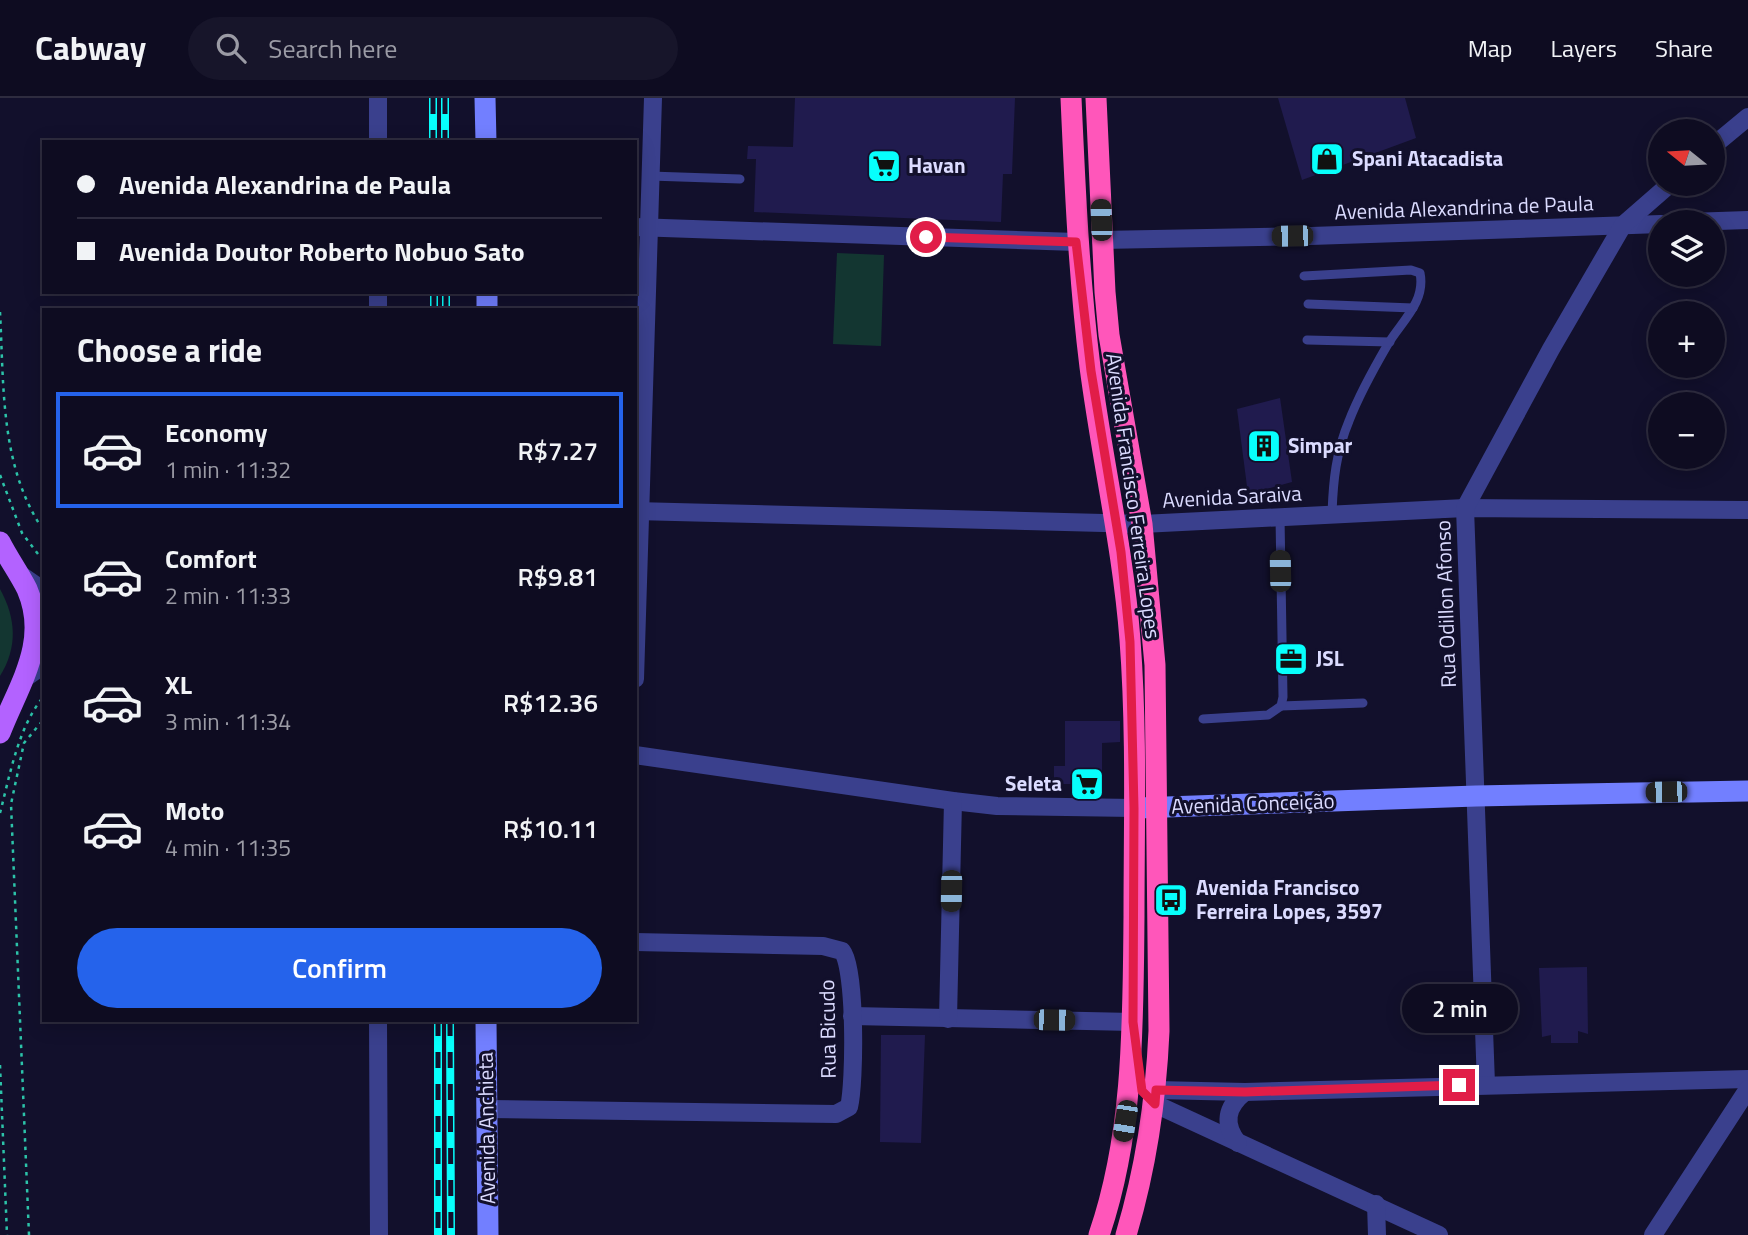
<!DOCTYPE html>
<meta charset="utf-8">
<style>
:root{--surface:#0e0c21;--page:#17152a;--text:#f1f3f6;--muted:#9b9ba5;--line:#2e2c3f;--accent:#2563eb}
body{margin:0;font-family:"Titillium Web",sans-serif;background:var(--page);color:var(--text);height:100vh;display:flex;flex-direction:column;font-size:26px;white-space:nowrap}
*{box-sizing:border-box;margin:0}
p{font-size:23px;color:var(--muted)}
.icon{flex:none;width:38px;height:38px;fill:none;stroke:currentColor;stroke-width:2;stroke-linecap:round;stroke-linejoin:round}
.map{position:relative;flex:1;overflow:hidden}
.drawer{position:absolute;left:42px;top:210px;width:595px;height:714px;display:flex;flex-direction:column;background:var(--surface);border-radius:0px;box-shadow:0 4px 18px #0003,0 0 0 2px var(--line)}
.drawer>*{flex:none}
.hud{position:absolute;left:42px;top:42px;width:595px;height:154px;border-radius:0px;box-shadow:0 4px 18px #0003,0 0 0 2px var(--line);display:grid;align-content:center;height:154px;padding:0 35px;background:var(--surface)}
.needle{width:46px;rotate:288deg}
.controls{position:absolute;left:1648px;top:21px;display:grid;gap:14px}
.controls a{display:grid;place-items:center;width:77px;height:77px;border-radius:50%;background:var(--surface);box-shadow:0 4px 18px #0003,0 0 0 2px var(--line);font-size:35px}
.end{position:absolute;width:32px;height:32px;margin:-16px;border:9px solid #e11d48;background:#fff;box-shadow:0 0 0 4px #fff}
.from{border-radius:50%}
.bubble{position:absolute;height:49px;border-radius:24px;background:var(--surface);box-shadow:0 4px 18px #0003,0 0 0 2px var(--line);font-size:23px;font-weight:600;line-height:49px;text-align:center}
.car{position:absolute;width:21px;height:42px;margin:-21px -10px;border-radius:9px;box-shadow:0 0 5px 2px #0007;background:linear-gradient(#222 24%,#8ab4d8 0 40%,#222 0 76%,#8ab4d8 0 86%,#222 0)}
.hud b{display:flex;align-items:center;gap:24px;height:66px;font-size:26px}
.hud b+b{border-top:2px solid var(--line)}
.hud i{width:18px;height:18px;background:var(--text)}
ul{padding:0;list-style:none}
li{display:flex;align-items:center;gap:21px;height:116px;margin:0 14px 10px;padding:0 21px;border:4px solid transparent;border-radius:0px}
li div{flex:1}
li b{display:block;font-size:26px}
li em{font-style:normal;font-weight:600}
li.current{border-color:var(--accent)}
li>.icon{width:63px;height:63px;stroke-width:1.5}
h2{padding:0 35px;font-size:32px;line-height:84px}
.primary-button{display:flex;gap:14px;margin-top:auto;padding:14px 35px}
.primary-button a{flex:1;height:80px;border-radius:42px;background:var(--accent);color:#fff;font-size:28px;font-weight:600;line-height:80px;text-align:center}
header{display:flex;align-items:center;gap:42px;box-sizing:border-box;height:98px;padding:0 35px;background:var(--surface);border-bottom:2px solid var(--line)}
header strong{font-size:33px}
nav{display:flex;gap:38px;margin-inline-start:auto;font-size:24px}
.search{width:490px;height:63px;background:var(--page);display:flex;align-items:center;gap:18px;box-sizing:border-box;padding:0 24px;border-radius:38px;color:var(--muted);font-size:26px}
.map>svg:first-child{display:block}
.green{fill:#133631}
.building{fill:#201b4e}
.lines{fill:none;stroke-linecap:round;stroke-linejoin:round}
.path{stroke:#2cc3a9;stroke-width:2.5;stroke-dasharray:3.5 5;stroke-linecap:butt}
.lane{stroke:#3a408d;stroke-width:9}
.street{stroke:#3a408d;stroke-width:18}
.secondary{stroke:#727fff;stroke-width:21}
.primary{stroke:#b362ff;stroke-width:21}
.highway{stroke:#ff56ba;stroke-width:21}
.rail-casing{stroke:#07fffc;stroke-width:8}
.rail{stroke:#12102c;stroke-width:5;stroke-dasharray:16;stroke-linecap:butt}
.route{stroke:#e11d48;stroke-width:9}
.labels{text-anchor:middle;stroke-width:6;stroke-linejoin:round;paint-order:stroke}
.poi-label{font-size:21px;font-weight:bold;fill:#dbdbff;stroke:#12102c;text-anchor:start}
.street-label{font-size:21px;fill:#dbdbff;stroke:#12102c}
</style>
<header>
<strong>Cabway</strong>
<div class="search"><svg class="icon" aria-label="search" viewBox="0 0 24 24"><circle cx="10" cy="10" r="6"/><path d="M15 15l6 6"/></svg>Search here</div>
<nav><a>Map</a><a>Layers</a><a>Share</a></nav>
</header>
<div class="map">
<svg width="1748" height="1137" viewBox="0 0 1748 1137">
<rect width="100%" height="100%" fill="#12102c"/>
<!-- green -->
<g class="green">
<polygon points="837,155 884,157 881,248 833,246"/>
<path d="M0,491C16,520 18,549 0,578Z"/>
</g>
<!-- building -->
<g class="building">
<polygon points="795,0 1015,0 1012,76 1003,76 1001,124 754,114 756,61 747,61 748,48 793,49"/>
<polygon points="1278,0 1405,0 1416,40 1302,82"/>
<polygon points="1280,300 1292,384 1248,396 1237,311"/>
<polygon points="1065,623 1120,623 1120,644 1102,645 1102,686 1054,686 1054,668 1065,668"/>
<polygon points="1587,869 1588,936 1578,933 1578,945 1551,945 1551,937 1542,939 1539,870"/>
<polygon points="881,937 925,937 921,1045 880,1044"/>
</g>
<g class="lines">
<!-- path -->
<g class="path">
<path d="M0,214C4,289 0,370 44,433"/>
<polyline points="0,377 22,435 44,464"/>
<path d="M0,715C10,677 18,629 44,598"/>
<polyline points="0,967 7,1137"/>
<polyline points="29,1137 11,706 24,645 44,621"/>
</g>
<!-- lane -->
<g class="lane">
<polyline points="650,78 740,81"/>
<path d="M1304,178L1411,172L1420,175C1426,204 1401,224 1388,246C1374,270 1359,297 1349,323C1336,354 1333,383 1332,417"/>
<polyline points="1308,206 1413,210"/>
<polyline points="1307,242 1390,244"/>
<polyline points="1281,608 1363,605"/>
<polyline points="1203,621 1268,617 1281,608 1283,599 1280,419"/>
</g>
<!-- street -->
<g class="street">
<polyline points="378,0 378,44"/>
<polyline points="1713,48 1748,19"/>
<polyline points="1689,124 1748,122"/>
<polyline points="635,129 1076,144"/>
<polyline points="1101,142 1311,138 1661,126"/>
<polyline points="378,212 378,194"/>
<polyline points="635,413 1142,426 1465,410 1748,412"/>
<polyline points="18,475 44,493"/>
<polyline points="24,581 44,567"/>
<polyline points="635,581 653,0"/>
<polyline points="635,657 953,703 997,708 1134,710"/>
<polyline points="852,918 1133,924"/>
<polyline points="948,921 953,703"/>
<polyline points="378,922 379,1137"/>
<polyline points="1486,986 1465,410 1551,251 1623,127 1670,86"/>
<polyline points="1156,992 1245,994 1748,981"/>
<polyline points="1155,1006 1439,1137"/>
<path d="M486,1011L836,1016L849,1009C855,985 856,870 842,853L823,848L635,844"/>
<path d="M1238,1045C1223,1026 1226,1009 1245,994"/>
<polyline points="1376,1106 1377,1137"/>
<polyline points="1653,1137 1748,991"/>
</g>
<!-- secondary -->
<g class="secondary">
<polyline points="485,0 486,44"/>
<polyline points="487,194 487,212"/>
<polyline points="1138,710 1476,698 1748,693"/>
<polyline points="486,922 488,1137"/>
</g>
<!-- primary -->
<path class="primary" d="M0,444C8,460 19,475 27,491C50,544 19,586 0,635"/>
<!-- highway -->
<g class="highway">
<path d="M1071,0C1075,90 1079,180 1090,269C1102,361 1123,450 1130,542C1137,634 1134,727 1134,818C1133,925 1134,1035 1099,1137"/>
<path d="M1096,0L1105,194L1109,237L1142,426L1155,567L1159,933C1156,1002 1146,1070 1126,1137"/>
</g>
<!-- rail casing -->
<g class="rail-casing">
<g id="rail">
<polyline points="433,0 433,44"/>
<polyline points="445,0 445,44"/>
<polyline points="434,194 434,212"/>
<polyline points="446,194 446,212"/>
<polyline points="438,922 438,1137"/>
<polyline points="450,922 451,1137"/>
</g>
</g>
<!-- rail -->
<use href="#rail" class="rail"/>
</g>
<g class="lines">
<!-- route -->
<polyline class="route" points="926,139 1076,144 1091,273 1121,454 1130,544 1134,710 1133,924 1142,993 1155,1006 1156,992 1245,994 1459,987"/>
</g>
<!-- icons -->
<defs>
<g id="shop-square" transform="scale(1.75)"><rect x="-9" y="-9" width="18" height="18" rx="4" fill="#07fffc" stroke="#12102c"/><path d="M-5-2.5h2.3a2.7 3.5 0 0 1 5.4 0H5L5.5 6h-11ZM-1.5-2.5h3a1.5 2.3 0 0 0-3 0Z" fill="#111"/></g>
<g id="supermarket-square" transform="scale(1.75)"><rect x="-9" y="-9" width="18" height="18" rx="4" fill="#07fffc" stroke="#12102c"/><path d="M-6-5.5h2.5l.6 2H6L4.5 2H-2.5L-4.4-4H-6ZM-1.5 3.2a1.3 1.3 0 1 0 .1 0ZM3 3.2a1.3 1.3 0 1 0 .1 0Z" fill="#111"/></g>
<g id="building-square" transform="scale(1.75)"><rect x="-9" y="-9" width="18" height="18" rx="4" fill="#07fffc" stroke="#12102c"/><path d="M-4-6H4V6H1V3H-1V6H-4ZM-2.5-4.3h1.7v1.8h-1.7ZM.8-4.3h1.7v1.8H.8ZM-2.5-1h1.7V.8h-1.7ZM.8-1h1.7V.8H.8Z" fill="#111"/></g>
<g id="office-square" transform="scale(1.75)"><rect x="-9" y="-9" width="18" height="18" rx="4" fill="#07fffc" stroke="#12102c"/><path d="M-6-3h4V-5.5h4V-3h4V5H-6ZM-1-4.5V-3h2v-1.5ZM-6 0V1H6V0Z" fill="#111"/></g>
<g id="bus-square" transform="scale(1.75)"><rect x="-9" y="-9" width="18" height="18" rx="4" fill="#07fffc" stroke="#12102c"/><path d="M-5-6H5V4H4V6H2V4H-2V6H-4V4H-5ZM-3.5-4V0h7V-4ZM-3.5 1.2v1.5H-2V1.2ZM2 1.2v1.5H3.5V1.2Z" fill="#111"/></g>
</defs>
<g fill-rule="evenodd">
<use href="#shop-square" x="1327" y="61"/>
<use href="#supermarket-square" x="884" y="68"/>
<use href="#building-square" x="1264" y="348"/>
<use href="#office-square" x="1291" y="561"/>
<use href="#supermarket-square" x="1087" y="686"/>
<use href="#bus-square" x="1171" y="802"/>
</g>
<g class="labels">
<!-- poi labels -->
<g class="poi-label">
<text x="1352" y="68">Spani Atacadista</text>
<text x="908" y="75">Havan</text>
<text x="1288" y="355">Simpar</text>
<text x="1316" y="568">JSL</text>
<text x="1062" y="693" text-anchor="end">Seleta</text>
<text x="1196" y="797">Avenida Francisco<tspan x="1196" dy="24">Ferreira Lopes, 3597</tspan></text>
</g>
<!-- street labels -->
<g class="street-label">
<text transform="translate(1464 110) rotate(-2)" y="7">Avenida Alexandrina de Paula</text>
<text transform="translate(1133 398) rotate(82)" y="7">Avenida Francisco Ferreira Lopes</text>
<text transform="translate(1232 399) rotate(-3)" y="7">Avenida Saraiva</text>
<text transform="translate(1446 506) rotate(-92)" y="7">Rua Odillon Afonso</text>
<text transform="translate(1253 706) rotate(-2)" y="7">Avenida Conceição</text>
<text transform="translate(828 931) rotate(-91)" y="7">Rua Bicudo</text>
<text transform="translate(487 1030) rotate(-91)" y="7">Avenida Anchieta</text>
</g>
</g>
</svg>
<div class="controls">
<a><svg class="needle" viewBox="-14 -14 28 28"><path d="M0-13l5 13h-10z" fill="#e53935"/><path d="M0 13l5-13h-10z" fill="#9b9ba5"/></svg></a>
<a><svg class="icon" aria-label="layers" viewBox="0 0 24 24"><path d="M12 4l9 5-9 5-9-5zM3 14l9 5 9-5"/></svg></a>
<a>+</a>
<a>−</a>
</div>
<i class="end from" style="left:926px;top:139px"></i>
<i class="end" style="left:1459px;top:987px"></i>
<div class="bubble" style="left:1402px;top:886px;width:116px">2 min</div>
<i class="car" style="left:1101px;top:122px;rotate:358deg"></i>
<i class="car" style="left:1292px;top:138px;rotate:269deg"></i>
<i class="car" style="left:1280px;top:473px;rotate:359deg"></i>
<i class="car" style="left:1666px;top:694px;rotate:269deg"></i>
<i class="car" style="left:951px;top:793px;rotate:181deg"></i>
<i class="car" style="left:1054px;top:922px;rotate:91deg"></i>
<i class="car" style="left:1125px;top:1023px;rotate:189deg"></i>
<div class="hud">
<b><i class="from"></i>Avenida Alexandrina de Paula</b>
<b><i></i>Avenida Doutor Roberto Nobuo Sato</b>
</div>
<section class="drawer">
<h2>Choose a ride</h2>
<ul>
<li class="current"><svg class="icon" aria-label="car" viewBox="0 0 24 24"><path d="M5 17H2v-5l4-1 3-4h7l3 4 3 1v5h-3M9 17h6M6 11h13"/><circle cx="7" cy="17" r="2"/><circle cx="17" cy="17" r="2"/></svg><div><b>Economy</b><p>1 min · 11:32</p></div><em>R$7.27</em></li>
<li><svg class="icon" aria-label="car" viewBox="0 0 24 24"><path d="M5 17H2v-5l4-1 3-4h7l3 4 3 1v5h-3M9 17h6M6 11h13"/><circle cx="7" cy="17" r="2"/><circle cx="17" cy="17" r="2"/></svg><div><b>Comfort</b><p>2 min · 11:33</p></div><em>R$9.81</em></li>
<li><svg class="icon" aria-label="car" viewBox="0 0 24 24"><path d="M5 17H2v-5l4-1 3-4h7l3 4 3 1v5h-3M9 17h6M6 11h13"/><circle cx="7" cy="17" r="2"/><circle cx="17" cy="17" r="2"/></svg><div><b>XL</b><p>3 min · 11:34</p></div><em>R$12.36</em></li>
<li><svg class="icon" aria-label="car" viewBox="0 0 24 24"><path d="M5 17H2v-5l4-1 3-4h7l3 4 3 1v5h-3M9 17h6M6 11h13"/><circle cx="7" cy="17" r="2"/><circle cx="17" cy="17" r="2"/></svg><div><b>Moto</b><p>4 min · 11:35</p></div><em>R$10.11</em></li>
</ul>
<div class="primary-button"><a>Confirm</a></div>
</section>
</div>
